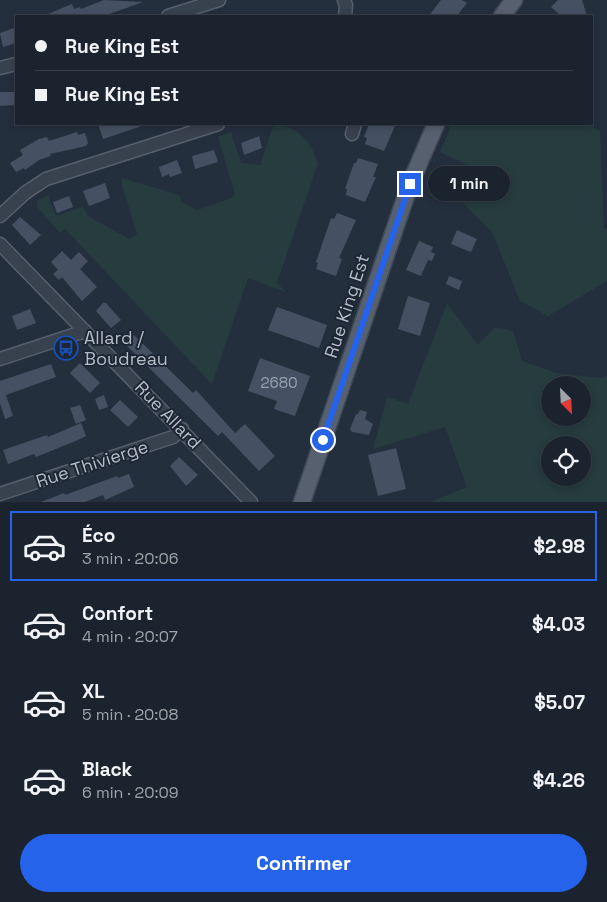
<!DOCTYPE html>
<html lang="fr">
<meta charset="utf-8">
<style>
:root{--surface:#1b232e;--page:#242b36;--text:#f1f3f6;--muted:#a0a4aa;--line:#39404a;--accent:#2563eb}
body{margin:0;font-family:"Space Grotesk",sans-serif;background:var(--page);color:var(--text);height:100vh;display:flex;flex-direction:column;font-size:19px;white-space:nowrap}
*{box-sizing:border-box;margin:0}
p{font-size:16px;color:var(--muted)}
.icon{flex:none;width:28px;height:28px;fill:none;stroke:currentColor;stroke-width:2;stroke-linecap:round;stroke-linejoin:round}
.map{position:relative;height:502px;overflow:hidden}
.drawer{display:flex;flex-direction:column;background:var(--surface);flex:1}
.drawer>*{flex:none}
.hud{position:absolute;left:15px;top:15px;width:578px;height:110px;border-radius:0px;box-shadow:0 2px 8px #0003,0 0 0 1px var(--line);display:grid;align-content:center;height:110px;padding:0 20px;background:var(--surface)}
.needle{width:32px;rotate:156deg}
.tools{position:absolute;left:541px;top:376px;display:grid;gap:10px}
.tools a{display:grid;place-items:center;width:50px;height:50px;border-radius:50%;background:var(--surface);box-shadow:0 2px 8px #0003,0 0 0 1px var(--line);font-size:25px}
.end{position:absolute;width:22px;height:22px;margin:-11px;border:6px solid #2563eb;background:#fff;box-shadow:0 0 0 2px #fff}
.from{border-radius:50%}
.bubble{position:absolute;height:35px;border-radius:18px;background:var(--surface);box-shadow:0 2px 8px #0003,0 0 0 1px var(--line);font-size:16px;font-weight:800;line-height:35px;text-align:center}
.hud b{display:flex;align-items:center;gap:18px;height:48px;font-size:19px}
.hud b+b{border-top:1px solid var(--line)}
.hud i{width:12px;height:12px;background:var(--text)}
ul{padding:9px 0 0;list-style:none}
li{display:flex;align-items:center;gap:15px;height:70px;margin:0 10px 8px;padding:0 10px;border:2px solid transparent;border-radius:0px}
li div{flex:1}
li b{display:block;font-size:19px}
li em{font-style:normal;font-weight:800}
li.on{border-color:var(--accent)}
li>.icon{width:45px;height:45px;stroke-width:1.5}
.button{display:flex;gap:10px;margin-top:auto;padding:10px 20px}
.button a{flex:1;height:58px;border-radius:30px;background:var(--accent);color:#fff;font-size:20px;font-weight:800;line-height:58px;text-align:center}
.map>svg:first-child{display:block}
.green{fill:#263c3f;fill-rule:evenodd}
.building{fill:#455162}
.lines{fill:none;stroke-linecap:round;stroke-linejoin:round}
.minor-casing{stroke:#565f6c;stroke-width:15}
.major-casing{stroke:#414a57;stroke-width:19}
.minor{stroke:#38414e;stroke-width:12}
.major{stroke:#56606e;stroke-width:16}
.route{stroke:#2563eb;stroke-width:6}
.labels{text-anchor:middle;stroke-width:4;stroke-linejoin:round;paint-order:stroke}
.number-label{font-size:15px;fill:#98a1af}
.street-label{font-size:18px;fill:#b4bcc9;stroke:#1d2633}
.poi-label{font-size:18px;fill:#b4bcc9;stroke:#1d2633;text-anchor:start}
</style>
<div class="map">
<svg width="607" height="502" viewBox="0 0 607 502">
<rect width="100%" height="100%" fill="#242f3e"/>
<!-- green -->
<g class="green">
<path d="M274,124C298,127 311,141 318,163L277,283L286,292L248,278L212,384L65,229L60,233L37,207V201L48,195L56,216L83,207L88,216L129,239L137,234L121,182L122,178L179,195L182,202L197,210L232,198L235,194L218,137L231,132L241,163L260,165Z"/>
<polygon points="452,124 494,124 497,126 499,124 585,124 600,131 604,228 607,229 607,281 548,316 520,301 492,232 447,187 451,178 479,193 488,175 440,152"/>
<path d="M447,303L478,345L495,327L513,331L522,361L557,373L601,378L607,376V502H430L467,487L445,427L373,449L387,397L408,404ZM550,385H582V418H550ZM550,445H582V478H550Z"/>
</g>
<!-- building -->
<g class="building">
<polygon points="104,0 143,2 104,16 43,16 72,4 74,9 80,7 81,9"/>
<polygon points="441,0 462,0 467,3 457,16 429,16"/>
<polygon points="558,0 582,0 587,16 561,16 551,7"/>
<polygon points="14,28 16,43 3,47 0,33"/>
<polygon points="0,92 16,92 16,105 0,106"/>
<polygon points="98,124 144,124 145,125 103,139"/>
<polygon points="369,124 393,124 395,126 384,151 365,144 367,138 364,137"/>
<polygon points="77,132 78,135 85,133 88,143 86,146 50,154 51,156 39,160 25,170 24,168 16,172 10,163 23,155 20,150 39,139 47,137 49,141"/>
<polygon points="259,136 262,148 244,155 241,143"/>
<polygon points="214,150 218,162 195,169 192,156"/>
<polygon points="358,158 378,164 373,177 376,177 365,202 346,195 347,189 345,189 354,163 356,163"/>
<polygon points="177,160 182,173 170,177 169,174 162,177 159,167"/>
<polygon points="105,183 110,198 89,206 83,191"/>
<polygon points="69,196 73,207 57,213 53,202"/>
<polygon points="337,213 356,220 339,258 342,259 336,276 316,269 318,263 316,262 331,218 334,219"/>
<polygon points="20,217 41,235 30,245 12,225"/>
<polygon points="457,230 477,239 471,252 451,244"/>
<polygon points="419,241 433,247 431,252 435,254 432,261 428,260 421,276 406,270"/>
<polygon points="62,251 71,260 79,252 88,261 80,269 97,287 82,301 62,277 59,280 53,274 58,270 51,262"/>
<polygon points="449,276 462,281 459,290 446,284"/>
<polygon points="408,296 430,303 420,336 398,329"/>
<polygon points="103,303 106,303 121,320 111,328 96,311"/>
<polygon points="277,307 327,325 319,348 268,330"/>
<polygon points="30,309 36,323 17,330 12,316"/>
<polygon points="134,335 193,393 196,390 235,433 245,424 275,456 259,471 222,432 218,436 125,344"/>
<polygon points="260,358 310,376 295,416 274,409 277,401 248,391"/>
<polygon points="80,363 100,383 90,393 70,373"/>
<polygon points="51,364 56,377 6,395 13,416 5,419 0,403 0,381"/>
<polygon points="104,395 108,407 99,410 95,399"/>
<polygon points="120,400 138,417 128,427 110,410"/>
<polygon points="80,405 86,420 76,424 70,408"/>
<polygon points="360,410 367,412 365,419 373,424 369,435 352,432 350,429 356,414 358,414"/>
<polygon points="81,423 86,436 78,440 36,457 34,454 8,464 3,450 47,435 48,437"/>
<polygon points="396,448 406,489 378,496 368,455"/>
<polygon points="179,457 198,475 186,486 170,466"/>
<polygon points="129,474 134,487 105,500 103,495 85,502 41,502 64,493 65,495 117,476 118,478"/>
</g>
<g class="lines">
<!-- minor casing -->
<g class="minor-casing">
<g id="minor">
<polyline points="344,0 346,5 345,16"/>
<polyline points="168,16 219,0"/>
<polyline points="0,68 16,64"/>
<polyline points="352,134 355,124"/>
<polyline points="0,216 25,193 46,179 218,124"/>
<polyline points="0,244 251,502"/>
<polyline points="0,359 85,331"/>
<polyline points="0,494 173,437 182,429"/>
</g>
</g>
<!-- major casing -->
<g class="major-casing">
<g id="major">
<polyline points="502,16 514,0"/>
<polyline points="302,502 410,184 436,124"/>
</g>
</g>
<!-- minor -->
<use href="#minor" class="minor"/>
<!-- major -->
<use href="#major" class="major"/>
</g>
<g class="lines">
<!-- route -->
<polyline class="route" points="323,440 410,184"/>
</g>
<!-- icons -->
<defs>
<g id="bus-ring" transform="scale(1.25)"><circle r="9.5" fill="#1d2633" stroke="#1a4fb4" stroke-width="1.5"/><path d="M-5-6H5V4H4V6H2V4H-2V6H-4V4H-5ZM-3.5-4V0h7V-4ZM-3.5 1.2v1.5H-2V1.2ZM2 1.2v1.5H3.5V1.2Z" fill="#1a4fb4"/></g>
</defs>
<g fill-rule="evenodd">
<use href="#bus-ring" x="66" y="348"/>
</g>
<g class="labels">
<!-- number labels -->
<g class="number-label">
<text x="279" y="388">2680</text>
</g>
<!-- street labels -->
<g class="street-label">
<text transform="translate(347 306) rotate(-72)" y="6">Rue King Est</text>
<text transform="translate(168 415) rotate(46)" y="6">Rue Allard</text>
<text transform="translate(92 464) rotate(-18)" y="6">Rue Thivierge</text>
</g>
<!-- poi labels -->
<g class="poi-label">
<text x="84" y="344">Allard /<tspan x="84" dy="21">Boudreau</tspan></text>
</g>
</g>
</svg>
<div class="tools">
<a><svg class="needle" viewBox="-14 -14 28 28"><path d="M0-13l5 13h-10z" fill="#e53935"/><path d="M0 13l5-13h-10z" fill="#a0a4aa"/></svg></a>
<a><svg class="icon" aria-label="locate" viewBox="0 0 24 24"><circle cx="12" cy="12" r="6"/><path d="M12 2v4M12 18v4M2 12h4M18 12h4"/></svg></a>
</div>
<i class="end from" style="left:323px;top:440px"></i>
<i class="end" style="left:410px;top:184px"></i>
<div class="bubble" style="left:428px;top:166px;width:82px">1 min</div>
<div class="hud">
<b><i class="from"></i>Rue King Est</b>
<b><i></i>Rue King Est</b>
</div>
</div>
<section class="drawer">
<ul>
<li class="on"><svg class="icon" aria-label="car" viewBox="0 0 24 24"><path d="M5 17H2v-5l4-1 3-4h7l3 4 3 1v5h-3M9 17h6M6 11h13"/><circle cx="7" cy="17" r="2"/><circle cx="17" cy="17" r="2"/></svg><div><b>Éco</b><p>3 min · 20:06</p></div><em>$2.98</em></li>
<li><svg class="icon" aria-label="car" viewBox="0 0 24 24"><path d="M5 17H2v-5l4-1 3-4h7l3 4 3 1v5h-3M9 17h6M6 11h13"/><circle cx="7" cy="17" r="2"/><circle cx="17" cy="17" r="2"/></svg><div><b>Confort</b><p>4 min · 20:07</p></div><em>$4.03</em></li>
<li><svg class="icon" aria-label="car" viewBox="0 0 24 24"><path d="M5 17H2v-5l4-1 3-4h7l3 4 3 1v5h-3M9 17h6M6 11h13"/><circle cx="7" cy="17" r="2"/><circle cx="17" cy="17" r="2"/></svg><div><b>XL</b><p>5 min · 20:08</p></div><em>$5.07</em></li>
<li><svg class="icon" aria-label="car" viewBox="0 0 24 24"><path d="M5 17H2v-5l4-1 3-4h7l3 4 3 1v5h-3M9 17h6M6 11h13"/><circle cx="7" cy="17" r="2"/><circle cx="17" cy="17" r="2"/></svg><div><b>Black</b><p>6 min · 20:09</p></div><em>$4.26</em></li>
</ul>
<div class="button"><a>Confirmer</a></div>
</section>
